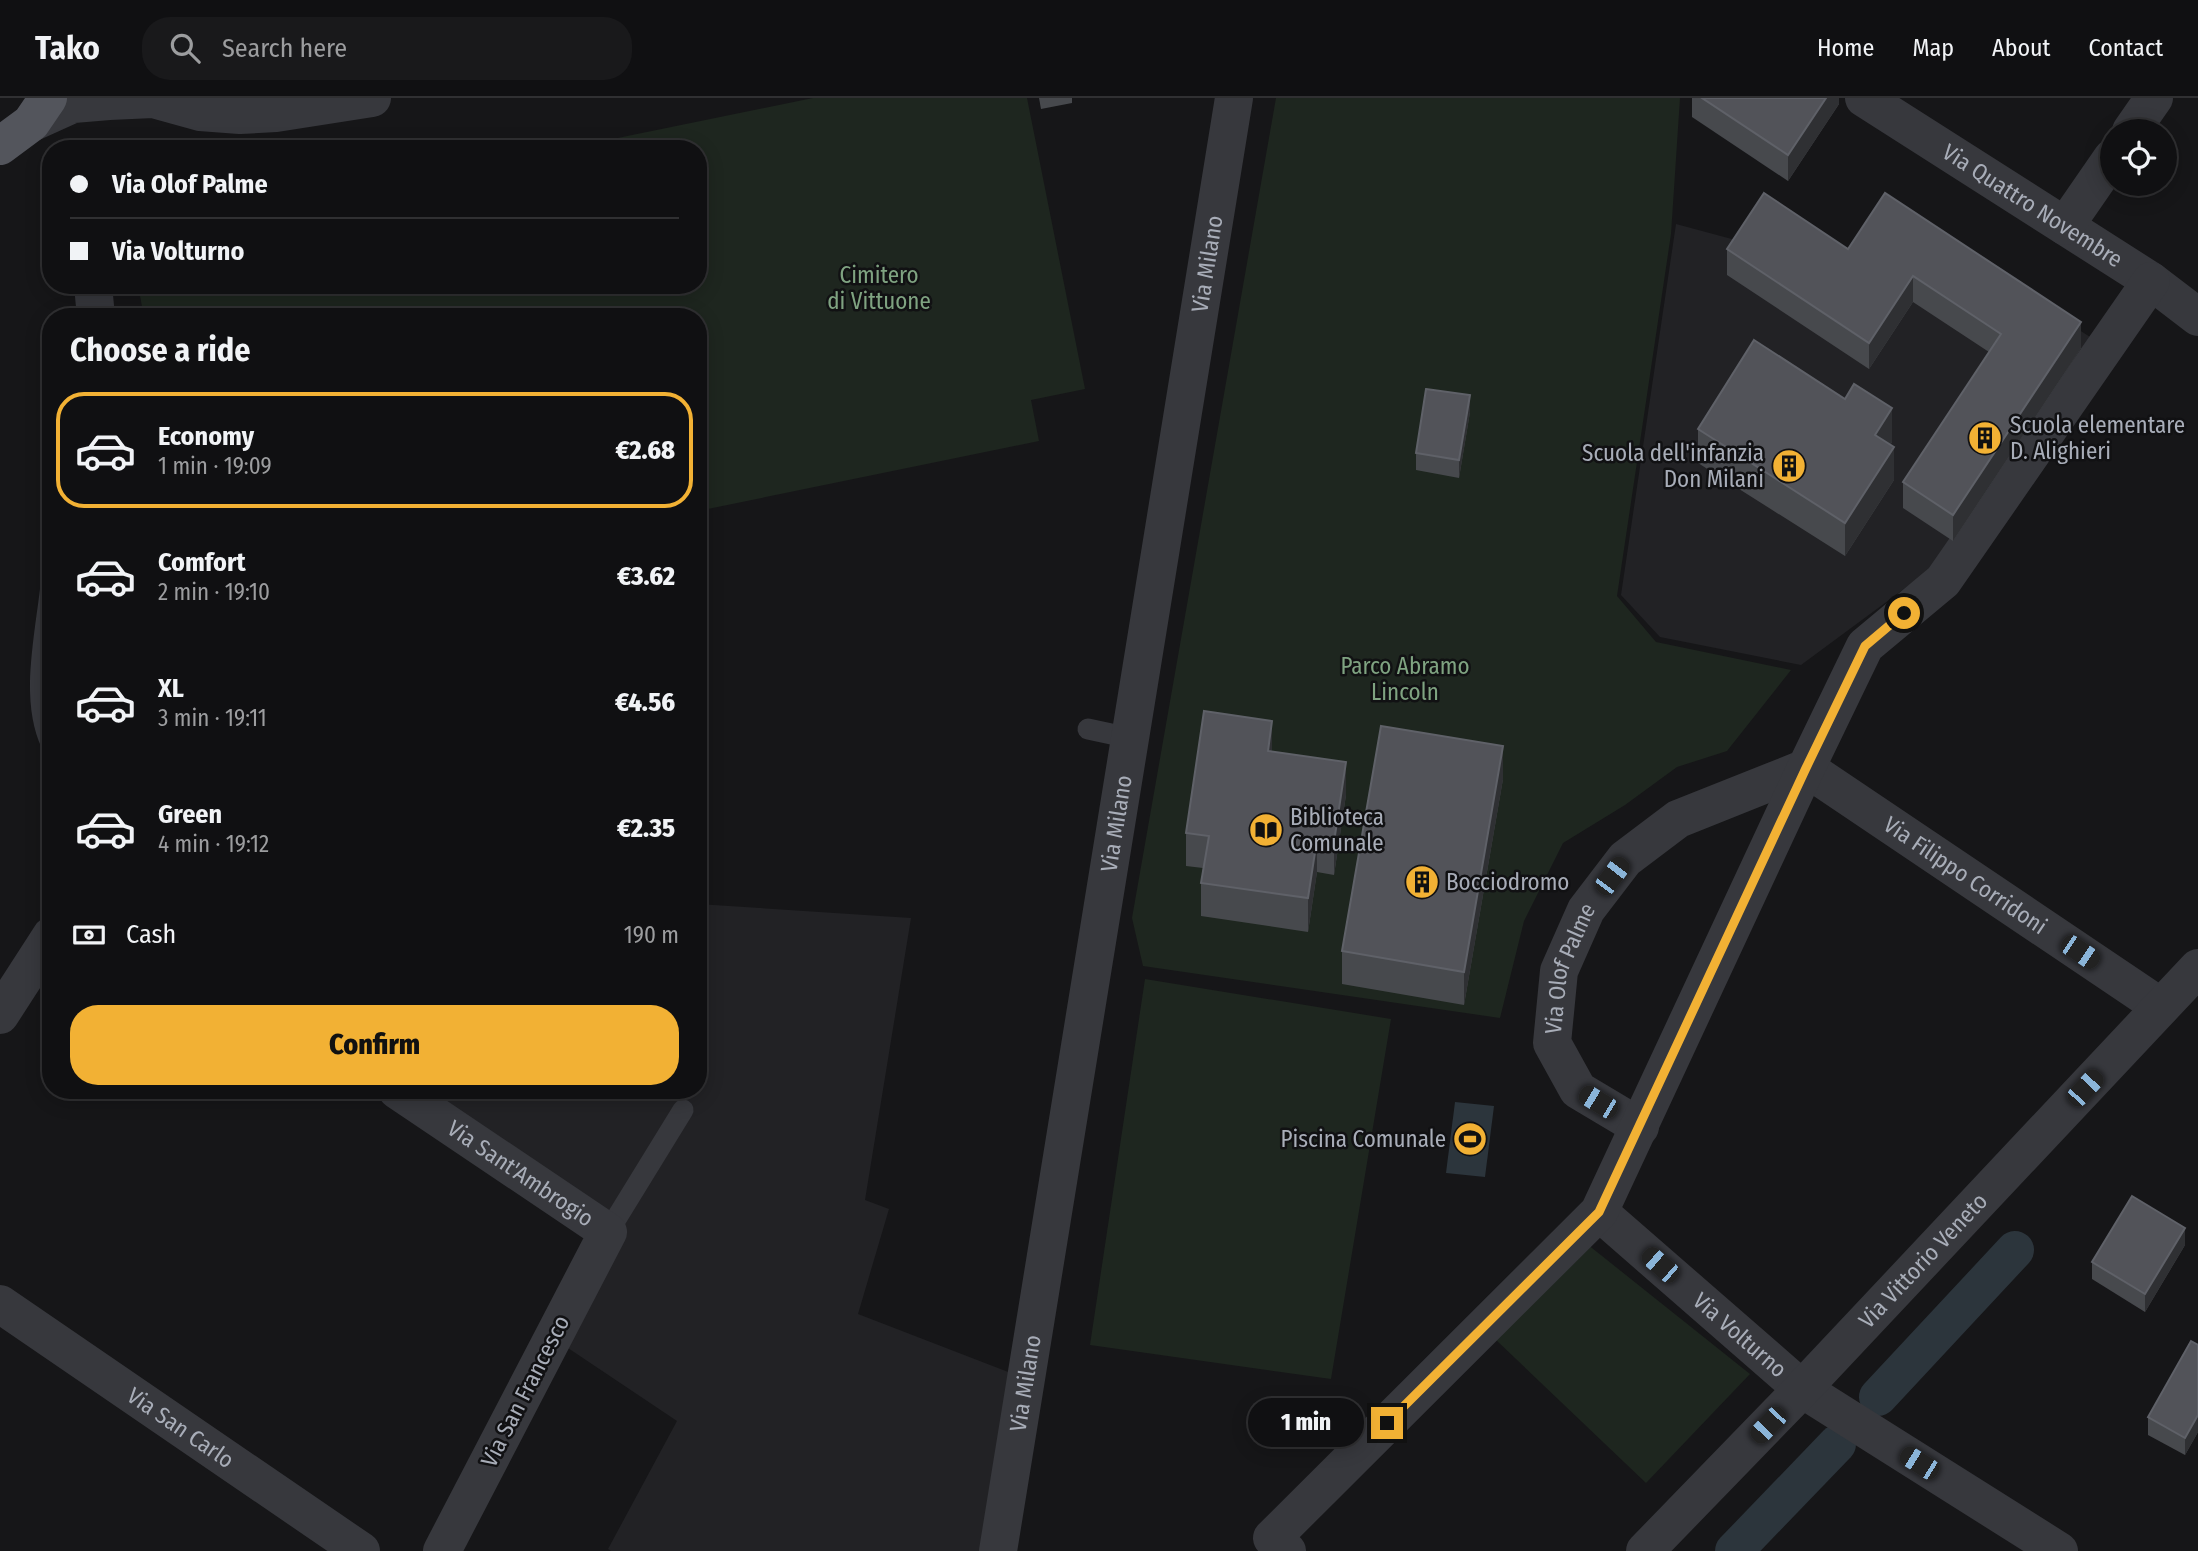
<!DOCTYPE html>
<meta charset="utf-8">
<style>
:root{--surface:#101012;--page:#19191b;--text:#f1f3f6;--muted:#9c9d9f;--line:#303032;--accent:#f2b134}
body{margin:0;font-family:"Fira Sans Condensed",sans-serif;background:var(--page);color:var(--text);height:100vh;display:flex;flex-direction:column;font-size:26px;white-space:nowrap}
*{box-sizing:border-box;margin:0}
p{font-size:23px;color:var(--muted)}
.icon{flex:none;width:38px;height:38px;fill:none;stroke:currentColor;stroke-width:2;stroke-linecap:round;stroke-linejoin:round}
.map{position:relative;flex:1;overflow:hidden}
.panel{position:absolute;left:42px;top:210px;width:665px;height:791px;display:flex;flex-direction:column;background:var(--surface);border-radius:28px;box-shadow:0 4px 18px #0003,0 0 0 2px var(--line)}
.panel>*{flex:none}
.banner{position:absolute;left:42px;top:42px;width:665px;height:154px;border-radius:28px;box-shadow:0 4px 18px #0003,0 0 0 2px var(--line);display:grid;align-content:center;height:154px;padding:0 28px;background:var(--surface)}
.controls{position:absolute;left:2100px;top:21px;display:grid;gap:14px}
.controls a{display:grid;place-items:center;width:77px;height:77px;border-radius:50%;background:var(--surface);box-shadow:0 4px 18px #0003,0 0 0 2px var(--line);font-size:35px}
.end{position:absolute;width:32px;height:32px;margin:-16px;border:9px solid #f2b134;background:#111;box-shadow:0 0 0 4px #111}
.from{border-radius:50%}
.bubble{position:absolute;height:49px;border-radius:24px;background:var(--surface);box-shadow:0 4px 18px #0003,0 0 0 2px var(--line);font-size:23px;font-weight:800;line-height:49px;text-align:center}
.car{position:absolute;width:21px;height:42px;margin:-21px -10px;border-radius:9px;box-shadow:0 0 5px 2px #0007;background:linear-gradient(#222 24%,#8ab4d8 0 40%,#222 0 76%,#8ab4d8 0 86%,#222 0)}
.banner b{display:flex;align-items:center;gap:24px;height:66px;font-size:26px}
.banner b+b{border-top:2px solid var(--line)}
.banner i{width:18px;height:18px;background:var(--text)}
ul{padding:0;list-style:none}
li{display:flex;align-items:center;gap:21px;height:116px;margin:0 14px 10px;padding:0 14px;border:4px solid transparent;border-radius:28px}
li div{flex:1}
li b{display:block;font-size:26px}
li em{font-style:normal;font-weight:800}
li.active{border-color:var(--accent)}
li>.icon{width:63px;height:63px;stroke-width:1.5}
h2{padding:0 28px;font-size:32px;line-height:84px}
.pay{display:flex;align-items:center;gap:18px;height:77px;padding:0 28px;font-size:26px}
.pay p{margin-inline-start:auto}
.action{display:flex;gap:14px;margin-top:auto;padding:14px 28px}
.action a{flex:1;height:80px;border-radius:28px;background:var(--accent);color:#111;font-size:28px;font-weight:800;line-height:80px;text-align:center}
header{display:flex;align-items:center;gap:42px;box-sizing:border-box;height:98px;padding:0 35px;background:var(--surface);border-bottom:2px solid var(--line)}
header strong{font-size:33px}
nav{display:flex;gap:38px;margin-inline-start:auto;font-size:24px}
.search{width:490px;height:63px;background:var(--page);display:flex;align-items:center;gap:18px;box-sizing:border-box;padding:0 24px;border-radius:28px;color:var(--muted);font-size:26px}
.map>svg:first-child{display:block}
.built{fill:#222225}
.green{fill:#1e261f}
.water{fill:#2c353c}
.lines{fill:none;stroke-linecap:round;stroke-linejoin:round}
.canal{stroke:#2c353c;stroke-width:38}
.lane{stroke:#37383d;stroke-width:21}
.street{stroke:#37383d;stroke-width:38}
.primary{stroke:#53555c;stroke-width:38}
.wall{fill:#47494d}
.shaded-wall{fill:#2f3033}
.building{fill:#525359;stroke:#5f6168;stroke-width:2}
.route{stroke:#f2b134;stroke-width:9}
.labels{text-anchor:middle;stroke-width:5;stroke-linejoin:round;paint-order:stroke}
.street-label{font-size:23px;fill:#a8adb8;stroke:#111113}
.park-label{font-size:23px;fill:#7fa381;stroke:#111113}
.poi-label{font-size:23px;fill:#a8adb8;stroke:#111113;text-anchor:start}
</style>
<header>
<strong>Tako</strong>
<div class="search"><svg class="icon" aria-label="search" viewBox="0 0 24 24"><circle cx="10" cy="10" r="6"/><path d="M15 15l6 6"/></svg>Search here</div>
<nav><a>Home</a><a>Map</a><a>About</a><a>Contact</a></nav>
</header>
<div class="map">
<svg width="2198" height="1453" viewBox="0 0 2198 1453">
<rect width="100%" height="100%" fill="#161618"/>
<!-- built -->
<g class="built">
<polygon points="1886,109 2098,244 1939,465 1801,567 1660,539 1621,497 1676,126 1843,171"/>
<polygon points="698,806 911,820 865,1102 889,1111 858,1216 1016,1277 987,1453 611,1453 608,1451 677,1323 562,1246 625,1134 415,992 698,992"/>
</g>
<!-- green -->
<g class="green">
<polygon points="813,0 1027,0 1085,291 1031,302 1039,343 698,413 698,219 144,219 138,187 698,187 698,51 564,51"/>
<polygon points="1276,0 1680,0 1671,136 1617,498 1656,544 1791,572 1727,653 1677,669 1625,707 1563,745 1524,823 1500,920 1143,868 1132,820"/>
<polygon points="1145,881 1391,921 1331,1281 1090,1247"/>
<polygon points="1587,1146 1750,1276 1646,1385 1495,1241"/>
</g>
<!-- water -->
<polygon class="water" points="1455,1004 1494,1008 1485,1079 1446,1075"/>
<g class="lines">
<!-- canal -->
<g class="canal">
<polyline points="1878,1299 2015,1152"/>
<polyline points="1734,1453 1837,1346"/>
</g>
<!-- lane -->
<g class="lane">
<path d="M51,487C46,535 30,600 51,645"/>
<polyline points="1088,631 1130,640"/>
<polyline points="608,1134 683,1012"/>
</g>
<!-- street -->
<g class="street">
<path id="s1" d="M1864,0L2151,183L2198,219"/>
<polyline points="31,25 73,6 109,3 153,1 200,14 240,17 276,15 372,0"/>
<polyline points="2131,33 2154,0"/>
<polyline points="2065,128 2112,60"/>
<polyline points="93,187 96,219"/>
<path id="s2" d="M1806,670L2161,909"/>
<polyline points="0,917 51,838"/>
<path id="s3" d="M397,992L608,1134L442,1453"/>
<path id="s4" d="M1640,1029L1578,992L1552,945L1559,873L1586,812L1625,761L1678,721L1806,670"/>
<path id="s5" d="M1599,1114L1802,1291L2059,1453"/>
<path id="s6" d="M0,1206L361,1453"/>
<path id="s7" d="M998,1453L1234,0"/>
<polyline points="1287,1453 1272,1440 1599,1114 1806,670 1865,548 1943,483 2151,183"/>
<path id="s8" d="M1645,1453L1802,1291L2198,870"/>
</g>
<!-- primary -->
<polyline class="primary" points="0,48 31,25 48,0"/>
</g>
<!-- wall -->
<g class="wall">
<polygon points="1039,0 1072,0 1072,5 1041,11"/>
<polygon points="1692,0 1839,0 1839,6 1788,83 1692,19"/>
<polygon points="1727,151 1848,151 2081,250 1953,443 1903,410 1903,384 1989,254 1913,204 1869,271 1727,177"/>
<polygon points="1470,314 1459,380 1416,372 1416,355"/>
<polygon points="1698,331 1892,344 1890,347 1894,382 1845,458 1698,365"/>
<polygon points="1272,653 1346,697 1334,777 1317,774 1308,834 1201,818 1201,785 1203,770 1186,768 1186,735"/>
<polygon points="1503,681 1464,907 1342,886 1342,853"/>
<polygon points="2185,1147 2145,1214 2092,1181 2092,1164"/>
<polygon points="2198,1247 2198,1334 2185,1357 2148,1337 2148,1319"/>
</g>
<!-- shaded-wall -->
<g class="shaded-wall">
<polygon points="1826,0 1839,0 1839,6 1788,83 1788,57"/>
<polygon points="1913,178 1913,204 1869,271 1869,245"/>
<polygon points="2081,224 2081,250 1953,443 1953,417"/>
<polygon points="1470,297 1470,314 1459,380 1459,362"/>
<polygon points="1892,310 1892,344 1875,371 1875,337"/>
<polygon points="1894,349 1894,382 1845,458 1845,425"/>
<polygon points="1272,623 1272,656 1268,653"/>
<polygon points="1503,648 1503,681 1464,907 1464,874"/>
<polygon points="1346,664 1346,697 1334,777 1334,744"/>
<polygon points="1317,741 1317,774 1308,834 1308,800"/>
<polygon points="2185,1130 2185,1147 2145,1214 2145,1196"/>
<polygon points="2198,1317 2198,1334 2185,1357 2185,1340"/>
</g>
<!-- building -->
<g class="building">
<polygon points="1702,0 1826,0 1788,57"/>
<polygon points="1764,95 1848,151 1885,95 2081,224 1953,417 1903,384 2001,236 1913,178 1869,245 1727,151"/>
<polygon points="1754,242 1845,301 1854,286 1892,310 1875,337 1894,349 1845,425 1698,331"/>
<polygon points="1426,291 1470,297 1459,362 1416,355"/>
<polygon points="1204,613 1272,623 1268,653 1346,664 1334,744 1317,741 1308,800 1201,785 1209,738 1186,735"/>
<polygon points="1381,628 1503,648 1464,874 1342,853"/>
<polygon points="2132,1098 2185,1130 2145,1196 2092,1164"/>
<polygon points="2191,1243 2198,1247 2198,1317 2185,1340 2148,1319"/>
</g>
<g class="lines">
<!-- route -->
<polyline class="route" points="1387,1325 1599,1114 1806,670 1865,548 1904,515"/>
</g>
<!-- icons -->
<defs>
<g id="building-disc" transform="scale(1.75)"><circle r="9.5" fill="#f2b134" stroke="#111113"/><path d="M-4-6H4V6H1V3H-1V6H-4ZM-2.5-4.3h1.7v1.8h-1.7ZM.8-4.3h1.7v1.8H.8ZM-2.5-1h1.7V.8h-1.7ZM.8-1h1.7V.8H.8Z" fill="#111"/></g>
<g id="library-disc" transform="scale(1.75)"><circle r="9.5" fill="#f2b134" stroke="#111113"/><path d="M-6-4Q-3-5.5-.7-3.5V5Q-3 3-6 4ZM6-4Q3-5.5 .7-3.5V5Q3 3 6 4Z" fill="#111"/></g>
<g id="stadium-disc" transform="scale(1.75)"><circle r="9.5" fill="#f2b134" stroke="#111113"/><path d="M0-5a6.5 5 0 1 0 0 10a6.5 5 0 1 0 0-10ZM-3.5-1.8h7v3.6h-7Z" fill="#111"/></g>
</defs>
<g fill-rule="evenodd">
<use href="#building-disc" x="1985" y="340"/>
<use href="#building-disc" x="1789" y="368"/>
<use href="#library-disc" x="1266" y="732"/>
<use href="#building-disc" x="1422" y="784"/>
<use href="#stadium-disc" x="1470" y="1041"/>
</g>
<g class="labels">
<!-- street labels -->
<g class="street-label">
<text dy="8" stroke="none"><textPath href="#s1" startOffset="200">Via Quattro Novembre</textPath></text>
<text dy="8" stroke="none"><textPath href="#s7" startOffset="1304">Via Milano</textPath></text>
<text dy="8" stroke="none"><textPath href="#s7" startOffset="737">Via Milano</textPath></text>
<text dy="8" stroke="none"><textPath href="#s2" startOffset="192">Via Filippo Corridoni</textPath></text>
<text dy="8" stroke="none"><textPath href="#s4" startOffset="203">Via Olof Palme</textPath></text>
<text dy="8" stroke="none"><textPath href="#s3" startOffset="149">Via Sant'Ambrogio</textPath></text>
<text dy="8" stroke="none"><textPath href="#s8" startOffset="402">Via Vittorio Veneto</textPath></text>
<text dy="8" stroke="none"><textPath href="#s5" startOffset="187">Via Volturno</textPath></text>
<text dy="8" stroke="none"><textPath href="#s7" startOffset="170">Via Milano</textPath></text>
<text transform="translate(525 1293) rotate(-63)" y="8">Via San Francesco</text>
<text dy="8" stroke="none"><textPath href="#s6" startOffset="219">Via San Carlo</textPath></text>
</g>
<!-- park labels -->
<g class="park-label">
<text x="879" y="185">Cimitero<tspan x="879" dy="26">di Vittuone</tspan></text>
<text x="1405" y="576">Parco Abramo<tspan x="1405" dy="26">Lincoln</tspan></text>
</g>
<!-- poi labels -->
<g class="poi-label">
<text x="2010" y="335">Scuola elementare<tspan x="2010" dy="26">D. Alighieri</tspan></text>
<text x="1764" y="363" text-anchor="end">Scuola dell'infanzia<tspan x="1764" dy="26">Don Milani</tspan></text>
<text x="1290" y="727">Biblioteca<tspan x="1290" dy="26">Comunale</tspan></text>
<text x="1446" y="792">Bocciodromo</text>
<text x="1446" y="1049" text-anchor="end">Piscina Comunale</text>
</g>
</g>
</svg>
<div class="controls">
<a><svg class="icon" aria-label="locate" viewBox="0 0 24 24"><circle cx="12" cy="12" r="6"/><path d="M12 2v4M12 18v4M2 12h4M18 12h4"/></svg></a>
</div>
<i class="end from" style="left:1904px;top:515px"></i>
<i class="end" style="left:1387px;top:1325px"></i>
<div class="bubble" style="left:1248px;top:1300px;width:116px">1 min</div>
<i class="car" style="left:1612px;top:778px;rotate:37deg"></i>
<i class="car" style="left:2080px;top:854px;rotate:124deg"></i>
<i class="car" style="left:2085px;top:990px;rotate:43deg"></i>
<i class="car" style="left:1598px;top:1004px;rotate:301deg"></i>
<i class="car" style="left:1660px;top:1167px;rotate:311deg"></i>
<i class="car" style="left:1768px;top:1327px;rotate:224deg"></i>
<i class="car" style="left:1919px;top:1365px;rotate:302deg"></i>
<div class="banner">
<b><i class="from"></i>Via Olof Palme</b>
<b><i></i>Via Volturno</b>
</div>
<section class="panel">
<h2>Choose a ride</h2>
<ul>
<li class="active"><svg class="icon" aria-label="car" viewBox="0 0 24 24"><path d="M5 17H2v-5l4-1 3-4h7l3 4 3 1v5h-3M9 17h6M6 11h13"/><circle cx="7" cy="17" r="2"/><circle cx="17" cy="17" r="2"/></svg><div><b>Economy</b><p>1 min · 19:09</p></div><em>€2.68</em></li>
<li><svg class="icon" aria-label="car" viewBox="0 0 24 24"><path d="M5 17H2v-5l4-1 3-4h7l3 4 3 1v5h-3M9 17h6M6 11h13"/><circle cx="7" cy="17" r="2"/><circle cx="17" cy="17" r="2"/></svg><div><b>Comfort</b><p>2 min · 19:10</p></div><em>€3.62</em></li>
<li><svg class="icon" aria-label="car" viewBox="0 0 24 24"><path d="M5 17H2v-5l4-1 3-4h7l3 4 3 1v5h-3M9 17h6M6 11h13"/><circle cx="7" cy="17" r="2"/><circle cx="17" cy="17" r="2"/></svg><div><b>XL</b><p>3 min · 19:11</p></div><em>€4.56</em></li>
<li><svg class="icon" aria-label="car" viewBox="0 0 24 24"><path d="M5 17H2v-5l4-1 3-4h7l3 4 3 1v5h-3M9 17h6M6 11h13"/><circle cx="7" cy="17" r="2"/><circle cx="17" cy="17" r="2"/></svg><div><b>Green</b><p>4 min · 19:12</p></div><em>€2.35</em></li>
</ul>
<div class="pay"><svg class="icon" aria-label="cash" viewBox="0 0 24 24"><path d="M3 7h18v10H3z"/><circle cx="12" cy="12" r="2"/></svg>Cash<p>190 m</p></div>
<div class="action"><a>Confirm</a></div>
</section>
</div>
